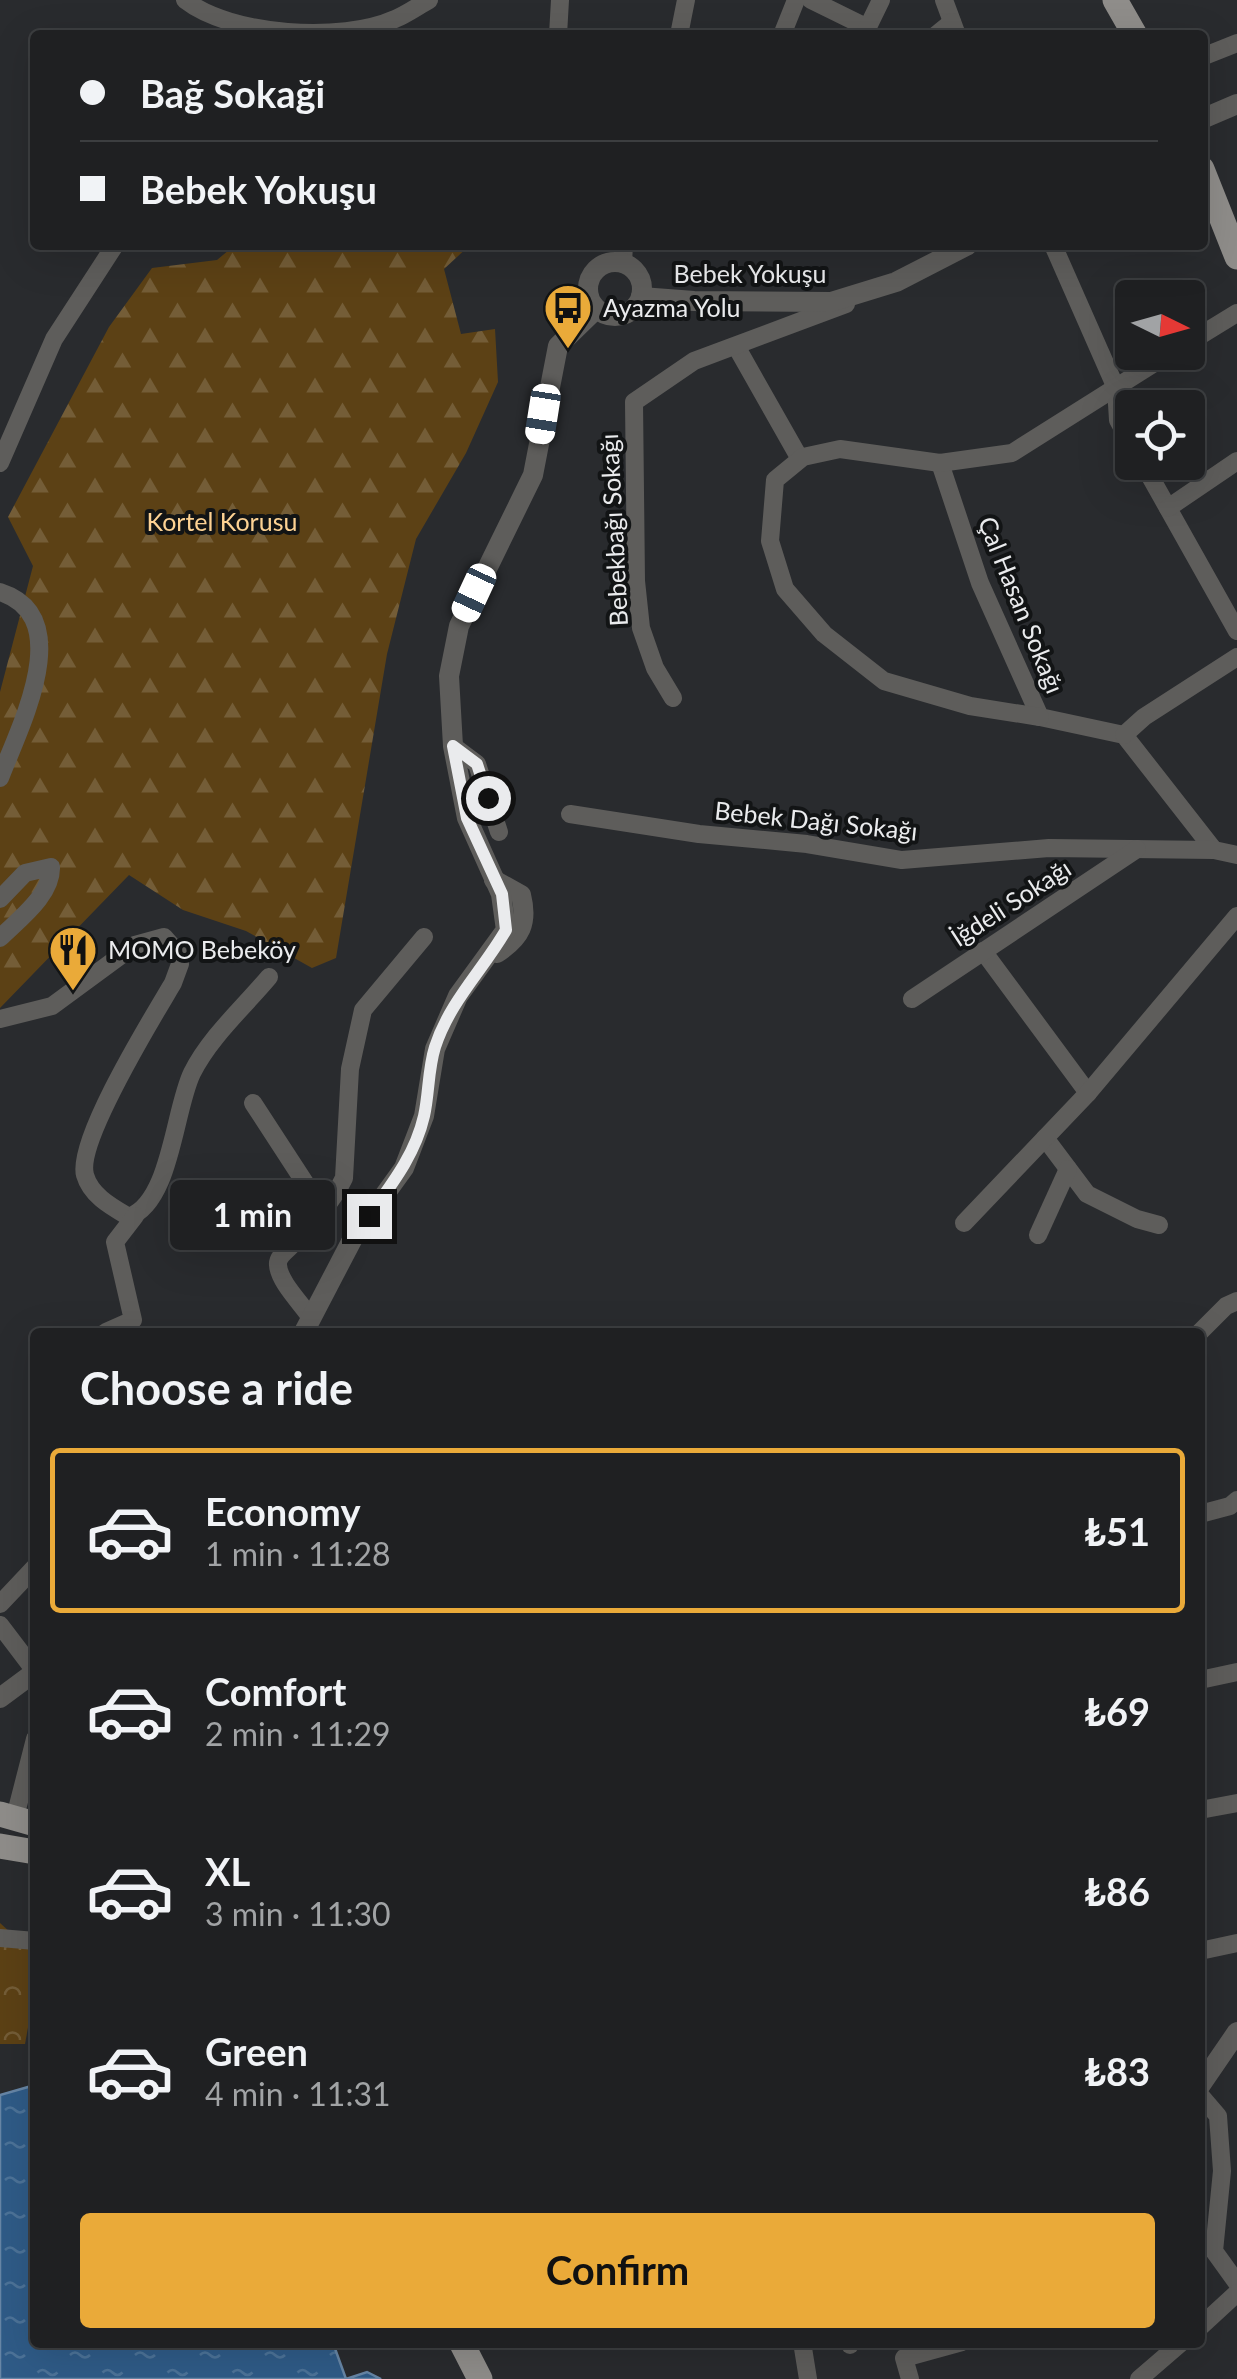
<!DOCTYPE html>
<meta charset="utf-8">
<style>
:root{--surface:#1f2022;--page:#27282a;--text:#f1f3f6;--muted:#a1a3a5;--line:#3c3e40;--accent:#eaaa39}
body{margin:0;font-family:Lato,sans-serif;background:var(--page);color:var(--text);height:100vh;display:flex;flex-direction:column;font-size:38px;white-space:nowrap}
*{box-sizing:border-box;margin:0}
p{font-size:32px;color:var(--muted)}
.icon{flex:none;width:55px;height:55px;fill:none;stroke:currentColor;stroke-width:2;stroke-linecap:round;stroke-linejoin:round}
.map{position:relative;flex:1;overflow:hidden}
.side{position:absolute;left:30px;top:1328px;width:1175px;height:1020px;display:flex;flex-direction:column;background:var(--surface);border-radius:10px;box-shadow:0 10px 40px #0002,0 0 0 2px var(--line)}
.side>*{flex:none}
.banner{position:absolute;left:30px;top:30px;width:1178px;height:220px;border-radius:10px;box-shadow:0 10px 40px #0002,0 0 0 2px var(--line);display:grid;align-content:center;height:220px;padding:0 50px;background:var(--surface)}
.needle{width:65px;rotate:95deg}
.fabs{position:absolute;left:1115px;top:280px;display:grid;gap:20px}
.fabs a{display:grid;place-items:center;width:90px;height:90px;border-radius:10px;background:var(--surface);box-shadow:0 10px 40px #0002,0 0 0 2px var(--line);font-size:50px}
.end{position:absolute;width:45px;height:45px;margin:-22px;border:12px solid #eaebed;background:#111;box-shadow:0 0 0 5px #111}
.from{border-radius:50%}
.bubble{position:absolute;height:70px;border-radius:10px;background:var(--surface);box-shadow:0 10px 40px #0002,0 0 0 2px var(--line);font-size:32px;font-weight:700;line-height:70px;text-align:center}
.car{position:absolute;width:30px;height:60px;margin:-30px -15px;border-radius:12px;box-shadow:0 0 8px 2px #0007;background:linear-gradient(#fff 24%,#345 0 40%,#fff 0 76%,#345 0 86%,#fff 0)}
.banner b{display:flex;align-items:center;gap:35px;height:95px;font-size:38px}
.banner b+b{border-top:2px solid var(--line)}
.banner i{width:25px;height:25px;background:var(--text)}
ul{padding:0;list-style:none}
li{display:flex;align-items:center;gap:30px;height:165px;margin:0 20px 15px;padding:0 30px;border:5px solid transparent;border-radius:10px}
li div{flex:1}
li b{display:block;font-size:38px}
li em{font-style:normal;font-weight:700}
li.current{border-color:var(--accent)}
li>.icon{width:90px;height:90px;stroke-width:1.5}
h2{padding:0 50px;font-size:45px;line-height:120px}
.action{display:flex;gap:20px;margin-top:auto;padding:20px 50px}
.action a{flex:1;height:115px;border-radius:10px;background:var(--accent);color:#111;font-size:40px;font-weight:700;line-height:115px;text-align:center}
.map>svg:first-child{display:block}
.forest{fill:url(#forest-firs)}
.park{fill:url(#park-crowns)}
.water{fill:url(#water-ripples);stroke:#6786a6;stroke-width:2.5}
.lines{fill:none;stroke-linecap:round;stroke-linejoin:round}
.minor{stroke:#5e5d5b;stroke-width:18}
.tertiary{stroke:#5e5d5b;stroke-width:20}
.primary{stroke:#8f8d8a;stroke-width:25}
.route{stroke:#eaebed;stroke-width:12}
.labels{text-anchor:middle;stroke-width:8;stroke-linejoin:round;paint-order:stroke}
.street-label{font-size:25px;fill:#eaebed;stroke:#121415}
.poi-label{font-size:25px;fill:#eaebed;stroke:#121415;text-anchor:start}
.park-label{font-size:25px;fill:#fdd293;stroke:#121415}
</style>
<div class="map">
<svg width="1237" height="2379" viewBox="0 0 1237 2379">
<defs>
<pattern id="forest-firs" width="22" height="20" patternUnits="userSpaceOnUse" patternTransform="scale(2.5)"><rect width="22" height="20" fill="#5c4115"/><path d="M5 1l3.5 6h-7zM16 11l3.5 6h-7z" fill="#745d37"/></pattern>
<pattern id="park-crowns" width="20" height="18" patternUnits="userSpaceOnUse" patternTransform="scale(2.5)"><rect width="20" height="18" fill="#5c4115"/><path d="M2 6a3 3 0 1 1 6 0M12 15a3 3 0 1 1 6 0" fill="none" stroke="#745d37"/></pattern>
<pattern id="water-ripples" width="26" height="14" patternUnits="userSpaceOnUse" patternTransform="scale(2.5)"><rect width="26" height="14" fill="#2f5b87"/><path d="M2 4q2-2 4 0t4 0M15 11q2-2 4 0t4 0" fill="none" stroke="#4d7398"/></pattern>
</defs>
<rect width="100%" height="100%" fill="#292b2e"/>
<!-- forest -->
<polygon class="forest" points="235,245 470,245 444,269 461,334 495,329 498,382 466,453 416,539 387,654 336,958 312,968 246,931 183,910 129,875 0,1008 0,692 33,566 8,517 109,327 152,268 217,260"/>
<!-- park -->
<polygon class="park" points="0,1923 35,1955 35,1988 25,2044 0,2044"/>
<!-- water -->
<polygon class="water" points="35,2085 35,2342 333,2343 346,2379 367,2372 381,2379 0,2379 0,2095"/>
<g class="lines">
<!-- minor -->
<g class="minor">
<path d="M185,0C231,36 342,43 395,19C407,14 418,6 429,0"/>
<polyline points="811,0 866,27"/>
<polyline points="944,0 957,35"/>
<polyline points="558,35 560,0"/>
<polyline points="679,35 686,0"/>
<polyline points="782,35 796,0"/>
<polyline points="864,35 881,0"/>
<polyline points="936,35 952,22"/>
<polyline points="1202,57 1237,43"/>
<polyline points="1053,245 1116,388 1118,420 1132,446"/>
<polyline points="623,263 624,245"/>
<polyline points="1188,343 1237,313"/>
<polyline points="736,346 800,459"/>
<polyline points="1142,462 1237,631"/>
<polyline points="0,463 54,339 115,245"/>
<polyline points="940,463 980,583 1040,717 1124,735 1214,850"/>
<polyline points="1168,508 1237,461"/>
<path d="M0,592C78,617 19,728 0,778"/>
<polyline points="673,698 655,668 641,628 636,581 634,402 694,361 846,304"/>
<polyline points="1040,717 970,706 884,681 824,634 785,589 770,541 775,480 803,457 840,449 940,463 1012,453 1172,352"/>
<polyline points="1124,735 1144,717 1237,657"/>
<polyline points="453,746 477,764 499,832"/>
<polyline points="570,814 699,834 807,844 902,860 1049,848 1214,850 1237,855"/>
<path d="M0,899L25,873L51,867C52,895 19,919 0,938"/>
<polyline points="983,951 1088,1093"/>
<polyline points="912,999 1137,849"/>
<path d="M0,1019L52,1006L135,945L164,937L178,953L180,964L173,983C153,1017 76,1141 85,1175C91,1196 112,1207 129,1217C171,1202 174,1110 192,1073C210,1037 243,1008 269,977"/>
<polyline points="253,1103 322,1209"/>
<polyline points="1045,1138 1087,1194 1137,1219 1159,1225"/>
<polyline points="964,1223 1088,1093 1237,916"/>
<polyline points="1038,1235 1068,1169"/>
<path d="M311,1318C302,1304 279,1282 278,1265C277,1257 286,1251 291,1246C310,1227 332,1203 344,1178L350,1069L363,1010L424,937"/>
<polyline points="106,1332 133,1320 115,1242 135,1216"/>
<polyline points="1200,1332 1226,1306 1237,1301"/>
<polyline points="1200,1514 1230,1506 1237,1500"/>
<polyline points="0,1604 35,1567"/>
<polyline points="0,1625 35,1671"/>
<polyline points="1200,1680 1237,1672"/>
<polyline points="1200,1810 1237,1803"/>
<polyline points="15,1817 35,1739"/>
<polyline points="0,1938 35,1941"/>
<polyline points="1200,1951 1237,1943"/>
<polyline points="1200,2095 1218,2116 1222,2171 1214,2251 1237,2283"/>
<polyline points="1200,2327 1237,2293"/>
<polyline points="802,2342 808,2379"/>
<polyline points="850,2342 850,2345"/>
<polyline points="910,2379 904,2358 962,2342"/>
<polyline points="1139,2379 1182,2342"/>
</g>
<!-- tertiary -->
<g class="tertiary">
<polyline points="1202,119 1237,104"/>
<circle cx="615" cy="289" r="27"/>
<polyline points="641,297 694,301 831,302 896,282 968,245"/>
<path d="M494,880L521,895C528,923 521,937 497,953"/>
<polyline points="304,1332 352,1240 404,1168 424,1116 435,1049 458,996 506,930 501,894 467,818 453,746 449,676 459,626 533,475 558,346 596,309"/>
<polyline points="0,1698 35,1672"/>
<polyline points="1200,2086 1237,2032"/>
</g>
<!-- primary -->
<g class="primary">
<polyline points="1115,0 1135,35"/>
<polyline points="1202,169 1237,257"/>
<polyline points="0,1814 35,1824"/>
<polyline points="0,1846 35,1852"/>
<polyline points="461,2342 480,2379"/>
</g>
</g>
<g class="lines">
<!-- route -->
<path class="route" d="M369,1216C392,1184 415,1155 424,1116C429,1094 428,1069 435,1047C450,1001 483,970 506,930L502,894L467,818L453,746L477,764L488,798"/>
</g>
<!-- icons -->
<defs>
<g id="bus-pin" transform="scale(2.5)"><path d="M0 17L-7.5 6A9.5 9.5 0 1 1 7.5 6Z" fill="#eaaa39" stroke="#121415"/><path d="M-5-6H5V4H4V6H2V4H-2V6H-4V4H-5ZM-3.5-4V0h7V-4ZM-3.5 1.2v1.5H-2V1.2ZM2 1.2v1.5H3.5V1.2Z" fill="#111"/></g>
<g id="restaurant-pin" transform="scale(2.5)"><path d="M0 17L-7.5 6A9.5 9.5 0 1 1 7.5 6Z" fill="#eaaa39" stroke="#121415"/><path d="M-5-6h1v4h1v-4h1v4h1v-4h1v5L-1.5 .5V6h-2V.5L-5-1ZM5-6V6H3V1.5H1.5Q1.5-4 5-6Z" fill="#111"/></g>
</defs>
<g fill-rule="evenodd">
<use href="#bus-pin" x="568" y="308"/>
<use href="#restaurant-pin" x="73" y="950"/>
</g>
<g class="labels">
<!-- street labels -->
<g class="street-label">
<text x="750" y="283">Bebek Yokuşu</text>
<text transform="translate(614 530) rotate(-93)" y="9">Bebekbağı Sokağı</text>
<text transform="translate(1021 605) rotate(68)" y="9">Çal Hasan Sokağı</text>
<text transform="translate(816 821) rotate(6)" y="9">Bebek Dağı Sokağı</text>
<text transform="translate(1011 903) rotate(-33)" y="9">İğdeli Sokağı</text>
</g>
<!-- poi labels -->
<g class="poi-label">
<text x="603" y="317">Ayazma Yolu</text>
<text x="108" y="959">MOMO Bebeköy</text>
</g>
<!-- park labels -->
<g class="park-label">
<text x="222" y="531">Kortel Korusu</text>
</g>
</g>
</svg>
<div class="fabs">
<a><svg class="needle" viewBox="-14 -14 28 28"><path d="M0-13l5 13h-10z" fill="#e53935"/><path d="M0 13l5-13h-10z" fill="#a1a3a5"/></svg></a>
<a><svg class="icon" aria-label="locate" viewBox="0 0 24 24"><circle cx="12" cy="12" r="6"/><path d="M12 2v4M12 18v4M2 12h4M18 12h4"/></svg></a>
</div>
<i class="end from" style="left:488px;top:798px"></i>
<i class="end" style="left:369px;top:1216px"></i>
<div class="bubble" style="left:170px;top:1180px;width:165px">1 min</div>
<i class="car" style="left:543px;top:414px;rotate:189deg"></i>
<i class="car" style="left:474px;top:593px;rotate:205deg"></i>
<div class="banner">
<b><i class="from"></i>Bağ Sokaği</b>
<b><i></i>Bebek Yokuşu</b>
</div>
<section class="side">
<h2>Choose a ride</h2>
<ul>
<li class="current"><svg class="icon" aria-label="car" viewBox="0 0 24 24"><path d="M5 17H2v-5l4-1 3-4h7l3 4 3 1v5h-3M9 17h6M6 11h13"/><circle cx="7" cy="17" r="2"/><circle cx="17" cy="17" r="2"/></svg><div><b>Economy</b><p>1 min · 11:28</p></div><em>₺51</em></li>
<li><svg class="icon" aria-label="car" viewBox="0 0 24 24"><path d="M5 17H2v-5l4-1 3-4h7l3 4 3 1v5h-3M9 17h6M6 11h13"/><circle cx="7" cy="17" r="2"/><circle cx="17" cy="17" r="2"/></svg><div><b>Comfort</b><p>2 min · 11:29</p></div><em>₺69</em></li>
<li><svg class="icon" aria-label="car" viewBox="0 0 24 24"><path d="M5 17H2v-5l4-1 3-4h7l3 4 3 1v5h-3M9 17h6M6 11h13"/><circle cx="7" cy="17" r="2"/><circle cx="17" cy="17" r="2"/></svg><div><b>XL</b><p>3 min · 11:30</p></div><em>₺86</em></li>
<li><svg class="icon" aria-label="car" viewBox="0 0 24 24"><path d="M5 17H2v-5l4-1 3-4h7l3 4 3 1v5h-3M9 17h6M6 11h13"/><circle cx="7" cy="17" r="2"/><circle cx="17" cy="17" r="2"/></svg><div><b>Green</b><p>4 min · 11:31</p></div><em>₺83</em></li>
</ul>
<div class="action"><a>Confirm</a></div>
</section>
</div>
